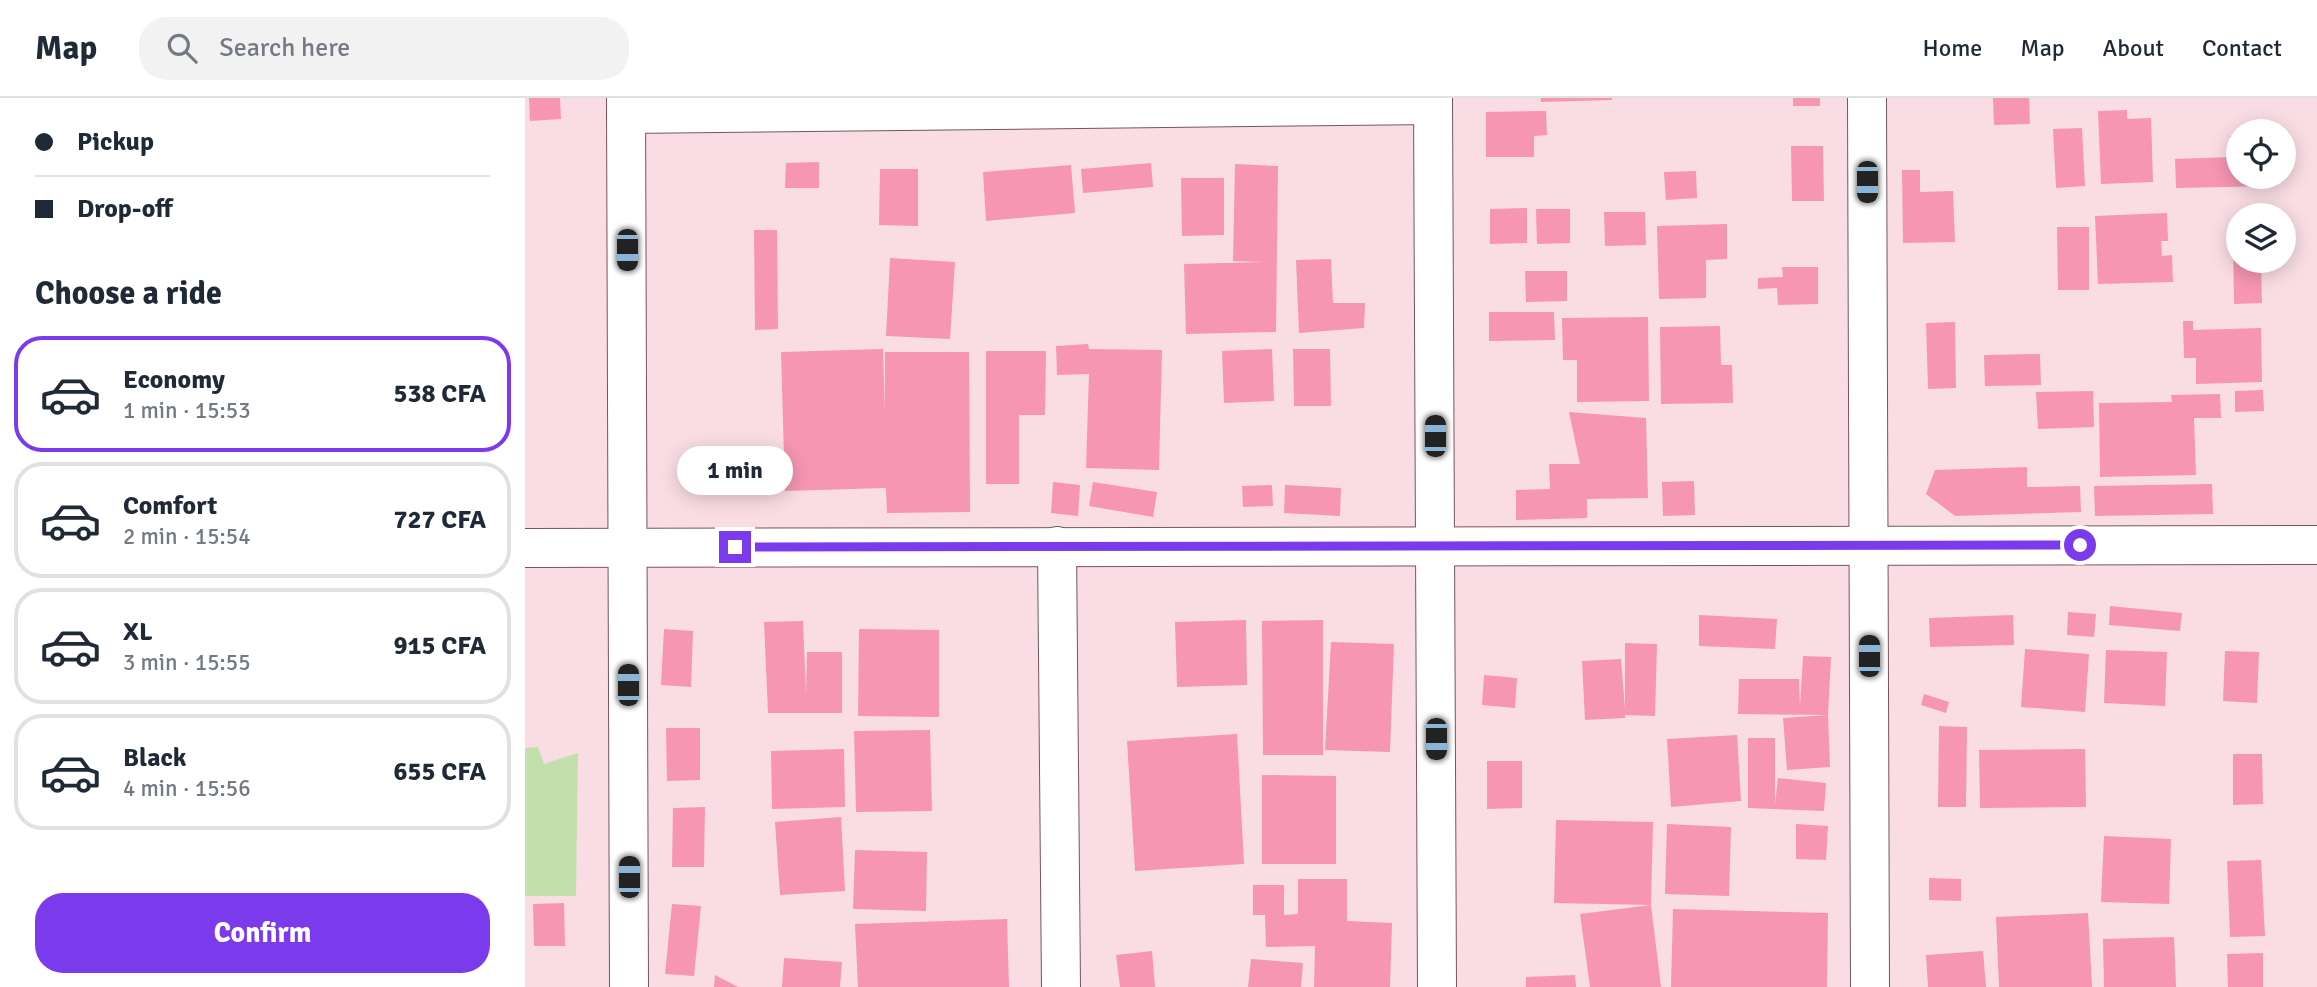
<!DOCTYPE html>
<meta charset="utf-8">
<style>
:root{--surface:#fff;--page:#f2f2f3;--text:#1f2937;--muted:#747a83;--line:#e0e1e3;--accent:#7c3aed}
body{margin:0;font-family:Signika,sans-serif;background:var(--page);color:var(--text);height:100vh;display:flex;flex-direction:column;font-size:26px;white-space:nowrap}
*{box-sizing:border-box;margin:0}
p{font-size:23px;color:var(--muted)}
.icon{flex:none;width:38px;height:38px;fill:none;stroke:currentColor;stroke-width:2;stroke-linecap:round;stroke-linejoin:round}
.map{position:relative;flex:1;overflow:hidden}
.details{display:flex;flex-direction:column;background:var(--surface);width:525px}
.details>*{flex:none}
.guide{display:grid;align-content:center;height:154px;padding:0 35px;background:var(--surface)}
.fabs{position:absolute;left:1701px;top:21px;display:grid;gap:14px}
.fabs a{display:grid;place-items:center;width:70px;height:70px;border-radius:50%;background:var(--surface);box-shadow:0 4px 18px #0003;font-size:35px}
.end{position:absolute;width:32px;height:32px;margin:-16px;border:9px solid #7c3aed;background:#fff;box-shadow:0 0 0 4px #fff}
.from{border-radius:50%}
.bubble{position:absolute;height:49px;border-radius:24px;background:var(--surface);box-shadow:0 4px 18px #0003;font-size:23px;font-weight:700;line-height:49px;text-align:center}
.car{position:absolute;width:21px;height:42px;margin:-21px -10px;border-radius:9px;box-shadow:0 0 5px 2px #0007;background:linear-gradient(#222 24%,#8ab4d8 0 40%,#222 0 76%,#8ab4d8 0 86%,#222 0)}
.guide b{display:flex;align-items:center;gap:24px;height:66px;font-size:26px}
.guide b+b{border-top:2px solid var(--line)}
.guide i{width:18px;height:18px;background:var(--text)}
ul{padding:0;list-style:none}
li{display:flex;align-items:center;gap:21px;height:116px;margin:0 14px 10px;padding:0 21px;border:4px solid var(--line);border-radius:28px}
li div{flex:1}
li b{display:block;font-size:26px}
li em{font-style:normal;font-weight:700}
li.on{border-color:var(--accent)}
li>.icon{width:63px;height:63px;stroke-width:1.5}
h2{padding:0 35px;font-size:32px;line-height:84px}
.primary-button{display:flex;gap:14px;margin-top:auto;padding:14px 35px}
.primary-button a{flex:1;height:80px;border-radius:28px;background:var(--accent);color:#fff;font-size:28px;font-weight:700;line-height:80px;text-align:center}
header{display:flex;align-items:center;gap:42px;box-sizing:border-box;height:98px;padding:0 35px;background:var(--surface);border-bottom:2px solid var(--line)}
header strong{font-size:33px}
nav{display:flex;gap:38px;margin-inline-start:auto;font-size:24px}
.search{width:490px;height:63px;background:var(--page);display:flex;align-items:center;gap:18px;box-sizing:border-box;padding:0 24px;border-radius:28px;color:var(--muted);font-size:26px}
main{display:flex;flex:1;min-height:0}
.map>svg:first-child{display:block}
.green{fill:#c3dfab}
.building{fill:#f696b2}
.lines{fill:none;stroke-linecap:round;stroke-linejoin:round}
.street-casing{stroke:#74565e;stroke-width:40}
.street{stroke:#fff;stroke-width:38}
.route{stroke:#7c3aed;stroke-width:9}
</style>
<header>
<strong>Map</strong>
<div class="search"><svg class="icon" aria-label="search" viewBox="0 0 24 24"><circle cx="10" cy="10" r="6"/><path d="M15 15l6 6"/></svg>Search here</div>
<nav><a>Home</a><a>Map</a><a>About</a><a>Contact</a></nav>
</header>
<main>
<section class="details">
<div class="guide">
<b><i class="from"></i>Pickup</b>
<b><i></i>Drop-off</b>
</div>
<h2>Choose a ride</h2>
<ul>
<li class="on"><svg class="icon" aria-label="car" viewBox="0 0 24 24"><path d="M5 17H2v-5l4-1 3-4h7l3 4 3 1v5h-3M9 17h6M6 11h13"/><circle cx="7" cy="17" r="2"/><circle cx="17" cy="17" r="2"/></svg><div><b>Economy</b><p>1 min · 15:53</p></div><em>538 CFA</em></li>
<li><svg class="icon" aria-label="car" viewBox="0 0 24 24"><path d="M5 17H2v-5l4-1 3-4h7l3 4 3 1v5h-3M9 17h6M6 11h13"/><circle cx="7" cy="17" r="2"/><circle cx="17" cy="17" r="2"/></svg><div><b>Comfort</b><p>2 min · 15:54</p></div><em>727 CFA</em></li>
<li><svg class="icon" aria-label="car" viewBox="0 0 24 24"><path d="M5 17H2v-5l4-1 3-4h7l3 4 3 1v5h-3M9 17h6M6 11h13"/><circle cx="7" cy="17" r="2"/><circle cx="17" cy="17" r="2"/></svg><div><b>XL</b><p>3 min · 15:55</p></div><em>915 CFA</em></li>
<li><svg class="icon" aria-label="car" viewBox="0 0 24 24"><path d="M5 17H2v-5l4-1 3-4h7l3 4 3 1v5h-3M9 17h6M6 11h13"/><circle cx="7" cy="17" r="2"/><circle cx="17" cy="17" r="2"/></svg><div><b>Black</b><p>4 min · 15:56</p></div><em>655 CFA</em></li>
</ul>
<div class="primary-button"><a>Confirm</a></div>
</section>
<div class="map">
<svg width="1792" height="889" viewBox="0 0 1792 889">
<rect width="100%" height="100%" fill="#fadde4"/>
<!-- green -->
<polygon class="green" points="13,649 19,666 53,655 51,798 0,798 0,650"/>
<!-- building -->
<g class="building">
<polygon points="4,0 35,0 36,21 5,23"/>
<polygon points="1016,0 1087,0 1087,2 1016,4"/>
<rect x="1268" y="0" width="27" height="8"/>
<polygon points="1468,0 1504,0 1505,26 1469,27"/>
<polygon points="1602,12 1602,21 1626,20 1628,84 1576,86 1573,13"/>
<polygon points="1021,13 1022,37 1009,38 1009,59 961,59 961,14"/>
<polygon points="1557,30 1560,88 1531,90 1528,31"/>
<polygon points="1705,38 1713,38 1713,79 1751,79 1751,88 1651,90 1650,61 1706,59"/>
<polygon points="1266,48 1298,48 1299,103 1267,103"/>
<polygon points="294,64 294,90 260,90 261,65"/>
<polygon points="626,65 628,89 558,95 556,71"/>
<polygon points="710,66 753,68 751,234 661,236 659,166 738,164 708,163"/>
<polygon points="546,67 550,115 461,123 458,74"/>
<polygon points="355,71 393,71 393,128 354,127"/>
<polygon points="1377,72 1395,72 1395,94 1428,93 1430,144 1378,145"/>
<polygon points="1171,73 1172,100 1141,102 1139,74"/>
<polygon points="656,80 699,80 699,137 657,138"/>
<polygon points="1002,110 1002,145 965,146 965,111"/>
<polygon points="1011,111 1045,111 1045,145 1012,146"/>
<polygon points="1079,114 1120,114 1121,147 1080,148"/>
<polygon points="1642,115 1643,143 1636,143 1637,158 1647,157 1648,184 1573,186 1570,118"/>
<polygon points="1202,126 1202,161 1181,162 1181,200 1134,201 1132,128"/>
<polygon points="1532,129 1564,129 1564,192 1533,192"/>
<polygon points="1713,129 1713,163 1736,163 1737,205 1709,206 1708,130"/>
<polygon points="229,132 252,132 253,231 230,232"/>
<polygon points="365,160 430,164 425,241 361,238"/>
<polygon points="806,161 808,205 840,205 839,230 774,235 771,162"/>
<polygon points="1257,169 1293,169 1293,206 1253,207 1252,190 1233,191 1233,180 1258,179"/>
<polygon points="1000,173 1042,173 1042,203 1001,204"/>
<polygon points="964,214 1029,214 1030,242 964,243"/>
<polygon points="1123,219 1124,303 1052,304 1052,262 1038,262 1037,220"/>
<polygon points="1658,223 1668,223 1668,232 1736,230 1737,284 1671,286 1671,260 1659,260"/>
<polygon points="1430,224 1431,290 1403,291 1401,225"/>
<polygon points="1195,228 1196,267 1207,267 1208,305 1136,306 1135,229"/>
<polygon points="563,246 564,251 637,252 634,372 561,370 564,276 532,277 531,248"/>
<polygon points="358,251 360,313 360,254 444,254 445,414 362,415 361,390 260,393 256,254"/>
<polygon points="747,251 749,303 699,305 697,253"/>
<polygon points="768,251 805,251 806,308 769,308"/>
<polygon points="461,253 521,253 520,317 494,317 494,386 461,386"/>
<polygon points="1515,256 1516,287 1460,288 1459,257"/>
<polygon points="1738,292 1739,313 1710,314 1710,293"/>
<polygon points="1568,293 1569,329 1513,331 1511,294"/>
<polygon points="1695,296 1696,320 1669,320 1671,377 1575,379 1574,305 1647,304 1646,297"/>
<polygon points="1044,314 1121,320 1123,400 1062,401 1062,420 991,422 991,392 1025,391 1024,366 1055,366"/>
<polygon points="1502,369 1502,389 1555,388 1556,414 1430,418 1401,396 1410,372"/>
<polygon points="1169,383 1170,417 1138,418 1137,384"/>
<polygon points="528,384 555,387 553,418 526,415"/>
<polygon points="568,384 632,394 628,419 564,408"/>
<polygon points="1687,386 1688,416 1570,418 1569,388"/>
<polygon points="747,387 748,408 718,409 717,388"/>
<polygon points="760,387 816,390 815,418 759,415"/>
<polygon points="1585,508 1657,515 1655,533 1584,527"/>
<polygon points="1543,514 1571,516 1569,539 1542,537"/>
<polygon points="1174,517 1252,521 1250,551 1174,548"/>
<polygon points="1488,517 1489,547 1405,549 1404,520"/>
<polygon points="721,522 722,587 652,589 650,524"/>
<polygon points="798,522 798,657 738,657 737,523"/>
<polygon points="278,523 281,596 282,554 317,554 317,615 243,615 239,524"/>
<polygon points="139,531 168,533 166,589 136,587"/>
<polygon points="334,531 414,532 414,619 333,618"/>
<polygon points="806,544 869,546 865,654 800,652"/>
<polygon points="1100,545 1132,546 1130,618 1100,617 1100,620 1060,622 1057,563 1096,561 1100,610"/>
<polygon points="1500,551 1564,556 1560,614 1496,609"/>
<polygon points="1581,552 1642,554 1640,608 1579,605"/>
<polygon points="1700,553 1734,554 1732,605 1698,603"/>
<polygon points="1278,558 1306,559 1303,617 1213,616 1214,581 1274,581 1275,608"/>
<polygon points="959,577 992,580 990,610 957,607"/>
<polygon points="1399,596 1424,604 1421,615 1396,607"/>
<polygon points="1303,617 1305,669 1262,672 1258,620"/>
<polygon points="1414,628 1442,629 1441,709 1413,709"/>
<polygon points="141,630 175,630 175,682 142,683"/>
<polygon points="405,632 407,713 331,714 329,633"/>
<polygon points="712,636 719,766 610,773 602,643"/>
<polygon points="1212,637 1216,703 1146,709 1142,641"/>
<polygon points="1223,640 1250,640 1250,706 1253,680 1301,685 1299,713 1223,710"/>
<polygon points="319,651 320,709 247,711 246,653"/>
<polygon points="1560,651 1561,709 1455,710 1454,652"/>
<polygon points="1708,656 1737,656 1738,706 1708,707"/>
<polygon points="962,663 997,663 997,710 962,711"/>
<polygon points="737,677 811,678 811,766 737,766"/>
<polygon points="180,709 179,769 147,769 148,710"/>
<polygon points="316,719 320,793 255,797 250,724"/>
<polygon points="1031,722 1128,724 1126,807 1029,805"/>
<polygon points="1142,726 1206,729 1204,798 1140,796"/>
<polygon points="1271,726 1303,728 1301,762 1271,761"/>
<polygon points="1579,738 1646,741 1644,806 1576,804"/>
<polygon points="330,752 402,754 401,813 328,811"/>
<polygon points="1736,762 1740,838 1705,839 1702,763"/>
<polygon points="1404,780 1436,781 1436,803 1404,802"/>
<polygon points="773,781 822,781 822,823 867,825 865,889 789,889 790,848 741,849 740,817 728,817 728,787 759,787 759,817 773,816"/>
<polygon points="39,805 40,848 9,848 8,806"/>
<polygon points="147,806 176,808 169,878 140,876"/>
<polygon points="1126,807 1136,889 1065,889 1055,816"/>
<polygon points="1148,811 1303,815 1302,889 1146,889"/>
<polygon points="1563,815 1567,889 1474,889 1471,819"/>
<polygon points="482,821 484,889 333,889 330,826"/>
<polygon points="1649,839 1651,889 1579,889 1578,841"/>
<polygon points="627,853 630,889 595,889 591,857"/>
<polygon points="1458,853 1461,889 1403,889 1401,857"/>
<polygon points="1738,855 1738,889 1703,889 1702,856"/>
<polygon points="259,860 317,864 315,889 257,889"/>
<polygon points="726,861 778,865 776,889 723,889"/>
<polygon points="190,877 213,889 189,889"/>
<polygon points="1050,877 1051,889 1001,889 1001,879"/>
</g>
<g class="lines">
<!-- street casing -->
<g class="street-casing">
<g id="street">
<polyline points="101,0 104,889"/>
<polyline points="908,0 912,889"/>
<polyline points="1342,0 1345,889"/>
<polyline points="101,16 908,7"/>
<polyline points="532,448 536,889"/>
<polyline points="0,450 1792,447"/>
</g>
</g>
<!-- street -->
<use href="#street" class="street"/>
</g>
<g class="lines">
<!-- route -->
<polyline class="route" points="210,449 1555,447"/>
</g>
</svg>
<div class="fabs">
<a><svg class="icon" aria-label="locate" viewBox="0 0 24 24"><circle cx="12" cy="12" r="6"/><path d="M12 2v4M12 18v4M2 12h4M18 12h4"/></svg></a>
<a><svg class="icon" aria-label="layers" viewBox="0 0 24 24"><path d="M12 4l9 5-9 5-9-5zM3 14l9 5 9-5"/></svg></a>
</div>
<i class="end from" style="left:1555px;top:447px"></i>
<i class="end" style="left:210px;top:449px"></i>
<div class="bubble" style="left:152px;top:348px;width:116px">1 min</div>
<i class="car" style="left:1342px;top:84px;rotate:180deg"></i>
<i class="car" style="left:102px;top:152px;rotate:180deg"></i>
<i class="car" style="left:910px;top:338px;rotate:0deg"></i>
<i class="car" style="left:1344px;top:558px;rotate:0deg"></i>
<i class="car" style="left:103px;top:587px;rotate:0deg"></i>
<i class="car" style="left:911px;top:641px;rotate:180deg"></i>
<i class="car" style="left:104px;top:779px;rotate:0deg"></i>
</div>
</main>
